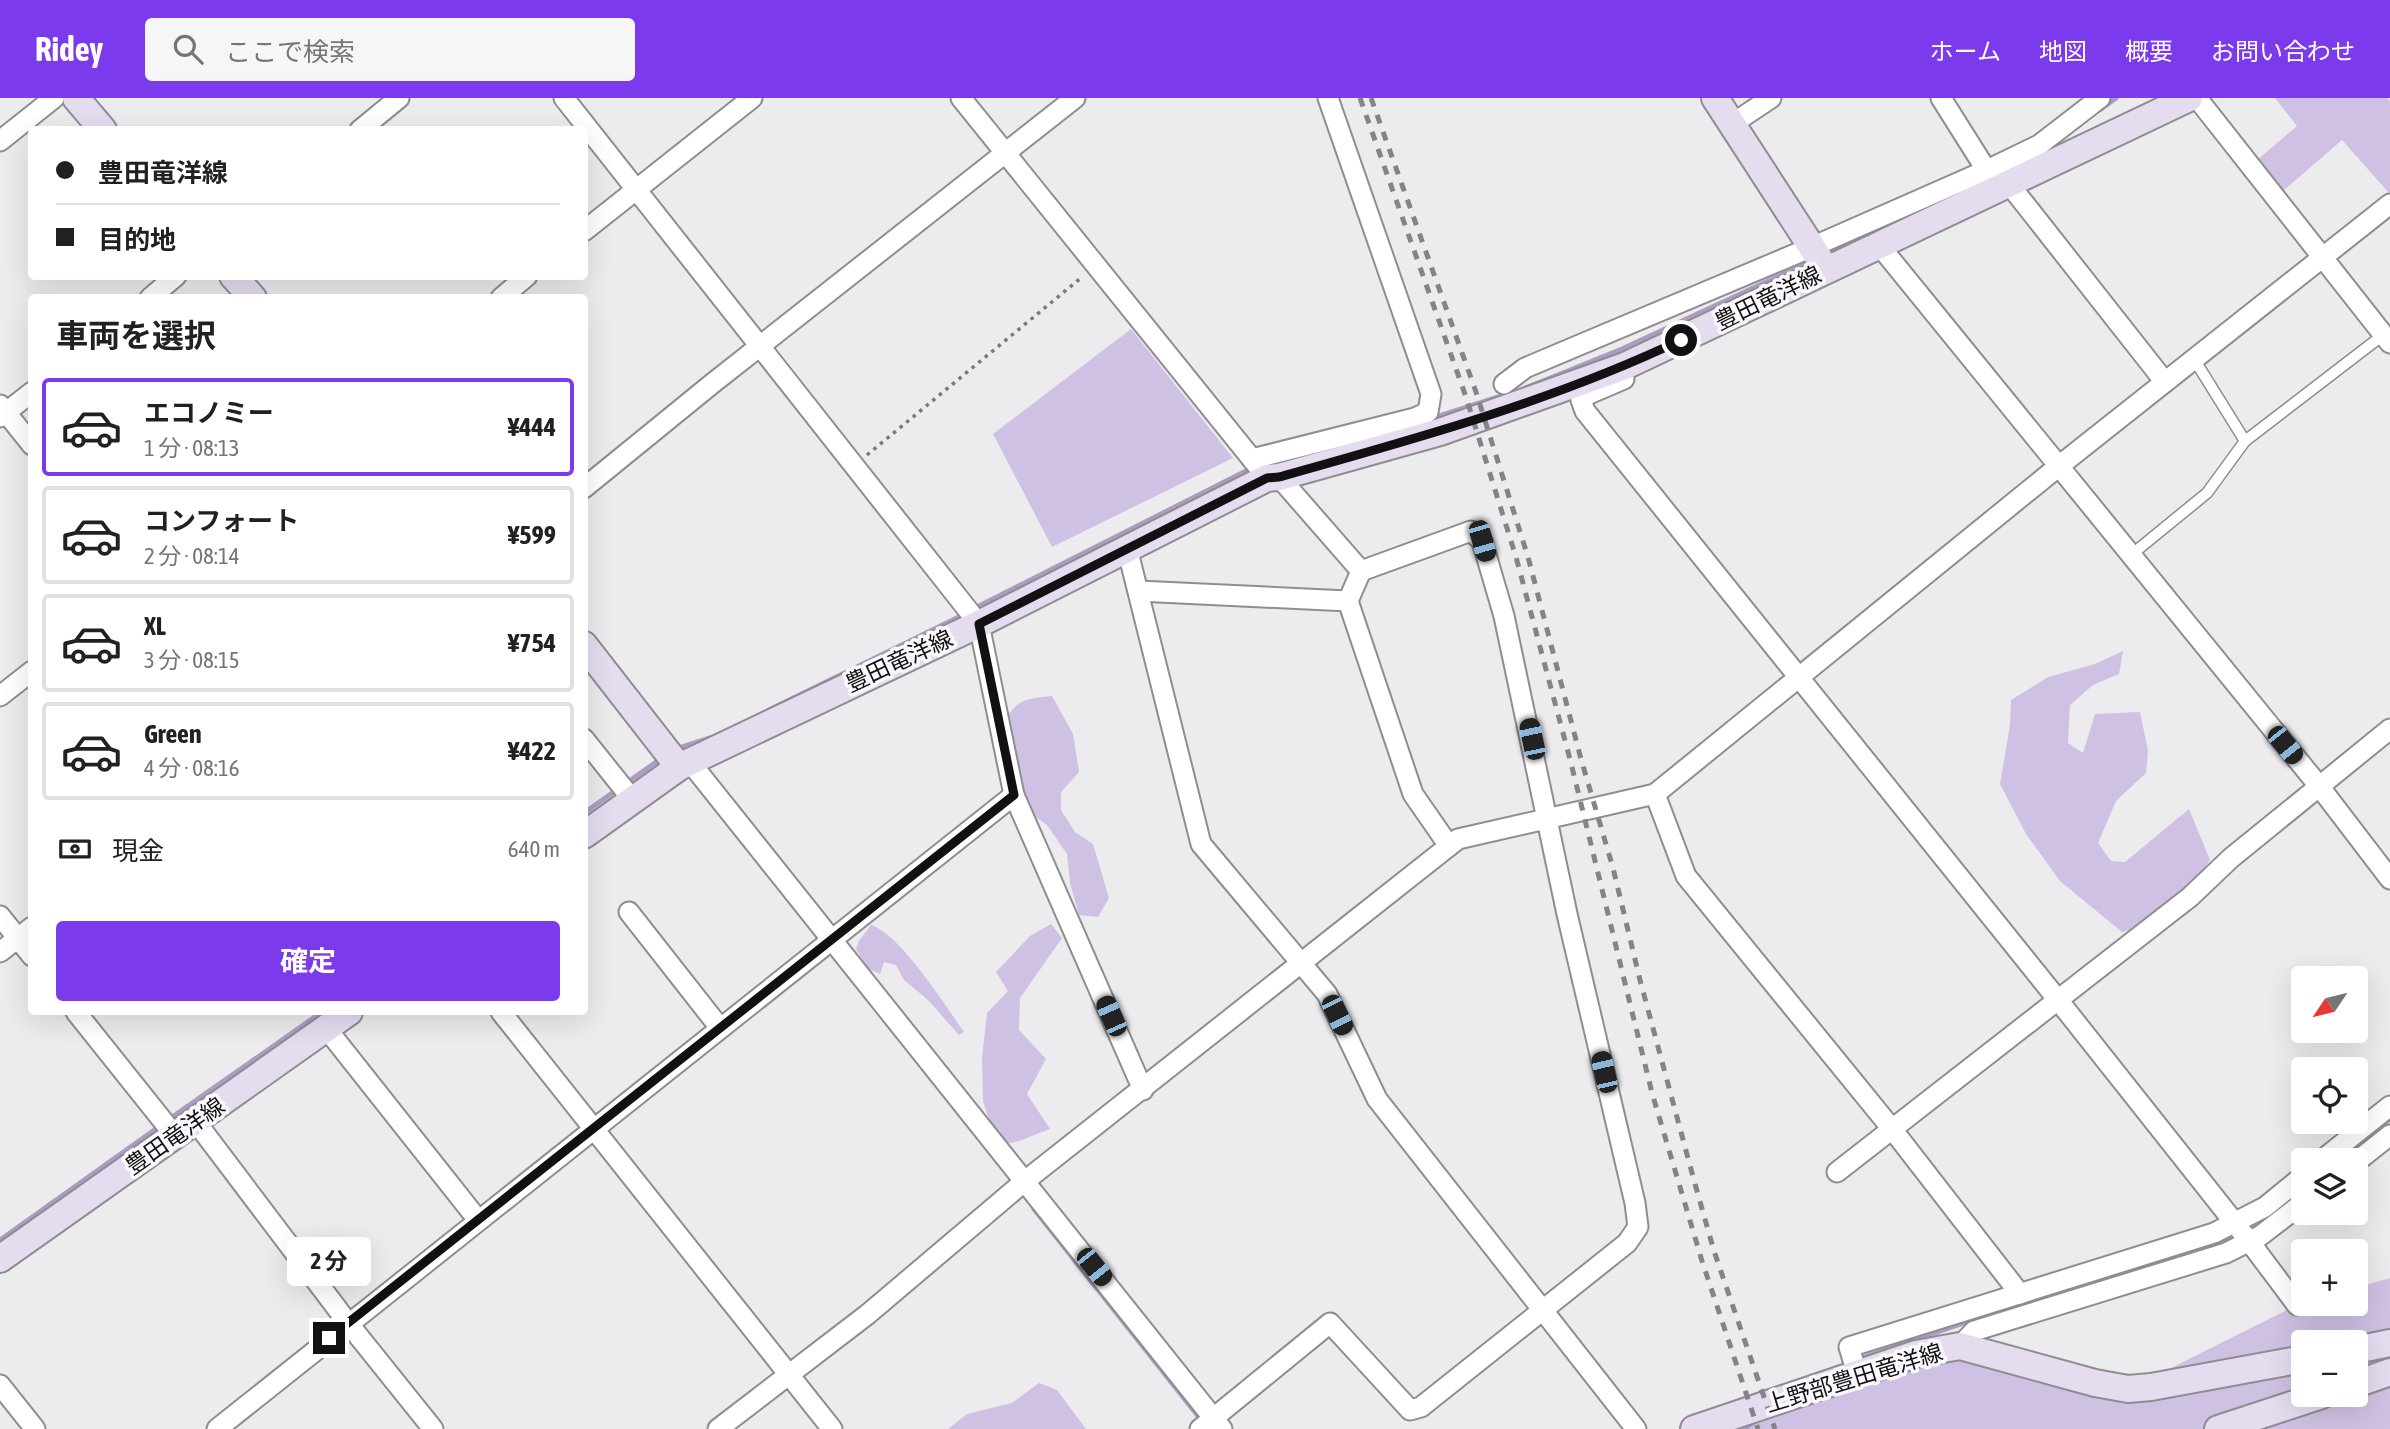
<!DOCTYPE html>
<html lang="ja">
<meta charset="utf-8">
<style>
:root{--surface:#fff;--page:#f6f6f6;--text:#202124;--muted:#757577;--line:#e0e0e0;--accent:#7c3aed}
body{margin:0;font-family:"Asap Condensed","Noto Sans JP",sans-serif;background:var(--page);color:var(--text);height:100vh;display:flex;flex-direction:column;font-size:26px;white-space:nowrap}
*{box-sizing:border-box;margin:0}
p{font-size:23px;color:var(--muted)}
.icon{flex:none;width:38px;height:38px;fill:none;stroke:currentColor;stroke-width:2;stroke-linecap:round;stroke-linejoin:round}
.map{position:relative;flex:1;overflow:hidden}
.drawer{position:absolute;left:28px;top:196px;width:560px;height:721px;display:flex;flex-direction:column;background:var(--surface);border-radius:7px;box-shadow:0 7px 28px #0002}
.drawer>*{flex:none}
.hud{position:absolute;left:28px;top:28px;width:560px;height:154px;border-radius:7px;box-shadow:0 7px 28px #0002;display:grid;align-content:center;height:154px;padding:0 28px;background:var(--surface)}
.needle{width:46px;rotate:235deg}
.tools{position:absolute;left:2291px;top:868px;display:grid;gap:14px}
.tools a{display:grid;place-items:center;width:77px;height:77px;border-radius:7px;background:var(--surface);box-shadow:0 7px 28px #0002;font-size:35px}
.end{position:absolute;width:32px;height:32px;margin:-16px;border:9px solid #111012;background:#fff;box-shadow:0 0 0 4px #fff}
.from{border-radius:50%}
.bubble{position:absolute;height:49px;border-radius:7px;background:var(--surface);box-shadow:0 7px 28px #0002;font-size:23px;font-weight:700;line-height:49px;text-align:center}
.car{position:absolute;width:21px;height:42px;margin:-21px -10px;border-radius:9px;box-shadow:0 0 5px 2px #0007;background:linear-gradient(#222 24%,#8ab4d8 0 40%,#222 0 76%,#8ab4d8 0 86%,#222 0)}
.hud b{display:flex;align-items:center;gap:24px;height:66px;font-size:26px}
.hud b+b{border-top:2px solid var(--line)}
.hud i{width:18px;height:18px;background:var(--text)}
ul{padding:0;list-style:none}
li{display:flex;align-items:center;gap:21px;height:98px;margin:0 14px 10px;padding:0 14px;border:4px solid var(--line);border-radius:7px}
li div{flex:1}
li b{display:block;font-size:26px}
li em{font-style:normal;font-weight:700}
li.on{border-color:var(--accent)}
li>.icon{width:63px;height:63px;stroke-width:1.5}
h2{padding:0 28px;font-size:32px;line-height:84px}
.pay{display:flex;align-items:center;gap:18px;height:77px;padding:0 28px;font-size:26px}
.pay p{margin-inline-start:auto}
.cta{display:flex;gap:14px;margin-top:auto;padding:14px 28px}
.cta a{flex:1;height:80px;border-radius:7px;background:var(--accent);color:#fff;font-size:28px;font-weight:700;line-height:80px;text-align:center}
header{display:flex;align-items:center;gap:42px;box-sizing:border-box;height:98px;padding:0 35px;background:var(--accent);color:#fff}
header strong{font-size:33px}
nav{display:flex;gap:38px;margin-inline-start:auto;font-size:24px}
.search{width:490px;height:63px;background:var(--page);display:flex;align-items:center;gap:18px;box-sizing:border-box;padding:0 24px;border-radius:7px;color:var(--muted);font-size:26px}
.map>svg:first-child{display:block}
.green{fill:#cfc1e3;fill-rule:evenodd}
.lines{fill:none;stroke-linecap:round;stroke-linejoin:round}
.stream{stroke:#ac9cc3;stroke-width:5}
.lane-casing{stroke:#8e8d90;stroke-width:13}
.street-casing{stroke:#8e8d90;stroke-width:23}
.secondary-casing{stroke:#8e8d90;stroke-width:30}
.path{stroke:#7a797c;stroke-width:3.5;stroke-dasharray:3.5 5;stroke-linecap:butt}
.lane{stroke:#fff;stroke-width:10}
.street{stroke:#fff;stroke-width:19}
.secondary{stroke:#e5dcf0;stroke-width:26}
.rail{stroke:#848385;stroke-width:5;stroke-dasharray:9 9;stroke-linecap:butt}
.route{stroke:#111012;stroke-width:9}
.labels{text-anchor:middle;stroke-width:7;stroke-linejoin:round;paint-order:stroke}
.street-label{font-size:23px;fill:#111012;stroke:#faf8fc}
</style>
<header>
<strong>Ridey</strong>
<div class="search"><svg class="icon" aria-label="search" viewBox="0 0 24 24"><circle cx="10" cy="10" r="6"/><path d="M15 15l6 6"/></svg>ここで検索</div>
<nav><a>ホーム</a><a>地図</a><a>概要</a><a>お問い合わせ</a></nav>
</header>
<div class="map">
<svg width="2390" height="1331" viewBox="0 0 2390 1331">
<rect width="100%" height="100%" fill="#ecebee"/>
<!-- green -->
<g class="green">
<polygon points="2275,0 2387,0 2390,3 2390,96 2342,42 2275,100 2250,68 2297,28"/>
<polygon points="1131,231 1233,360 1052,449 993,336"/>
<polygon points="2123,553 2119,576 2093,587 2070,607 2068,645 2083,655 2095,616 2140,614 2148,653 2146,675 2116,703 2098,745 2111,763 2125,764 2189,711 2210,762 2185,800 2161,822 2122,834 2060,783 2026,736 2000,686 2010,627 2011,602 2048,579 2095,566"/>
<path d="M1052,598L1073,636L1079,674L1061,694V712L1075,734L1093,746L1109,800L1098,819L1079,817L1070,785L1067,756L1047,727L1036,719L1023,696L1001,629C1016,602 1022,601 1052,598Z"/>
<polygon points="1051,826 1062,840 1020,900 1019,932 1046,961 1027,996 1050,1031 1019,1043 997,1048 983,1003 982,961 987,915 1008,893 996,874 1030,838"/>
<path d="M871,827C900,836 945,907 964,934L959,937L928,902L904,882L896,867L884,864L880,876L867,870L856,851L859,843Z"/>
<path d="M2390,1180V1331H1694L1970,1251L2129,1291L2297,1207L2356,1206V1190ZM2303,1244H2356V1297H2303Z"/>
<polygon points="1039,1285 1057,1292 1086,1331 948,1331 967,1316 1012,1305"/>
</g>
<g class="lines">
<!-- stream -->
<g class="stream">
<polyline points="2101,11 2116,0"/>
<polyline points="1826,155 1926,109"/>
<polyline points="1523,291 1622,251 1811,163"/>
<polyline points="1430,321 1514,294"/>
<polyline points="973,511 1252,370"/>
<polyline points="769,612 965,516"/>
<polyline points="676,651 710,640"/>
<polyline points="584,715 662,660"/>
<polyline points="168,1022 322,914"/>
<polyline points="2338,1062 2390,1021"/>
<polyline points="1034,1111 1202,1323"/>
<polyline points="0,1142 160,1028"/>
<polyline points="1859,1261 2016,1207 2221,1143 2248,1130 2262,1121"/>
<polyline points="1744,1331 1756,1322"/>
</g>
<!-- lane casing -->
<g class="lane-casing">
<g id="lane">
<polyline points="2245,343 2383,237"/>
<polyline points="2131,457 2207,395 2245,343 2194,261"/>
</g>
</g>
<!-- street casing -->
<g class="street-casing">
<g id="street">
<polyline points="564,0 979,526 1014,697 1143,992"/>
<polyline points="961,0 1260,371"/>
<polyline points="1941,0 1992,81"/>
<polyline points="2197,0 2390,245"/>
<polyline points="1732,26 1771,0"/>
<polyline points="360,32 399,0"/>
<polyline points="0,43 54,0"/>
<polyline points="2009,86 2165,284"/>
<polyline points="584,133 752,0"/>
<polyline points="1879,147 2319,688 2390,781"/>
<polyline points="150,200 176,178"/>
<polyline points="501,200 527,178"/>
<polyline points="1624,281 1589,296 1581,302 1585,313 2058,902 2249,1143 2297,1207"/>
<polyline points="1504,286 1525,270 1812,149 1987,72 2039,47 2100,0"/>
<polyline points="0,307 32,347"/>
<polyline points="0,319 32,294"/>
<polyline points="1252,361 1415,320 1428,314 1431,296 1328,0"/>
<polyline points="584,390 713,285 1075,0"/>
<polyline points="1127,450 1201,746 1327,896 1377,1001 1636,1331"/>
<polyline points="1361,473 1348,503 1413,696 1449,748"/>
<polyline points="1138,493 1348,503"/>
<polyline points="0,598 32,573"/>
<polyline points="584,641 632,701"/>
<polyline points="690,664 1222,1331"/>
<polyline points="1655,696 1686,778 1892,1031 2020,1196"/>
<polyline points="629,814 720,930"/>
<polyline points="0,818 32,858"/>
<polyline points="0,854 32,829"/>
<polyline points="76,914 175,1038"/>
<polyline points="501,914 832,1331"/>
<polyline points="326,930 478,1122"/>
<polyline points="196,1024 348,1225 433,1331"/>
<polyline points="2322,1062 2390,1008"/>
<polyline points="2356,1064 2390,1037"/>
<polyline points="1837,1074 2190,799 2231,760 2390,631"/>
<polyline points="1960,1248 1974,1233 2226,1155 2260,1138 2303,1105"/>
<polyline points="1857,1275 1849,1249 2214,1135 2265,1109 2303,1078"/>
<polyline points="0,1287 35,1331"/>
<polyline points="217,1331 1014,697"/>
<polyline points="718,1331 868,1216 1025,1083 1458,741 1655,696 2059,368 2390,106"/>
<polyline points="1200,1331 1330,1225 1410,1312 1421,1309 1627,1145 1638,1129 1635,1105 1567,816 1504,518 1482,443 1471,433 1361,473 1279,379"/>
</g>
</g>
<!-- secondary casing -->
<g class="secondary-casing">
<g id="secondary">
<polyline points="76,0 103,32"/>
<polyline points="1715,0 1826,171"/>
<polyline points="233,178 253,200"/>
<polyline points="584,547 679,669"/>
<polyline points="584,737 679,669 979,526 1267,380 1279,379 1440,334 1625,268 2189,0"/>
<polyline points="0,1161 349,914"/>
<polyline points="2356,1252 2390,1245"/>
<polyline points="2356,1286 2390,1274"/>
<polyline points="1694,1331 1916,1256 1960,1248 2095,1285 2128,1291 2151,1289 2303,1261"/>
<polyline points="2218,1331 2322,1297"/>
</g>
</g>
<!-- path -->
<polyline class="path" points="867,357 1082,179"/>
<!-- lane -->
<use href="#lane" class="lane"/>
<!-- street -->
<use href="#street" class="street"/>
<!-- secondary -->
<use href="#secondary" class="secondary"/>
<!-- rail -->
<g class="rail">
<polyline points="1360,0 1466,299 1516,459 1571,665 1652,995 1702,1163 1758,1331"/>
<polyline points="1371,0 1476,294 1528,459 1581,661 1613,770 1640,882 1695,1086 1714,1153 1775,1331"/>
</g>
</g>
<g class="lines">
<!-- route -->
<path class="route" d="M329,1240L1014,697L979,526L1267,380L1279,379C1415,341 1553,303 1681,242"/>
</g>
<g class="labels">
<!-- street labels -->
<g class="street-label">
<text transform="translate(1768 200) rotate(-26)" y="8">豊田竜洋線</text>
<text transform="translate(899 563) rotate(-25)" y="8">豊田竜洋線</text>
<text transform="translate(175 1038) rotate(-35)" y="8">豊田竜洋線</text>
<text transform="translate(1854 1280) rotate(-17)" y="8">上野部豊田竜洋線</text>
</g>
</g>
</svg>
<div class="tools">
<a><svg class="needle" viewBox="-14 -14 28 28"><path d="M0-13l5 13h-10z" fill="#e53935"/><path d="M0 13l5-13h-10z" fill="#757577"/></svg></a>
<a><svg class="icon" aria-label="locate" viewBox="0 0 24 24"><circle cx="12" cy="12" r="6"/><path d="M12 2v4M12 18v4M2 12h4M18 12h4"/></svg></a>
<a><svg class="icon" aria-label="layers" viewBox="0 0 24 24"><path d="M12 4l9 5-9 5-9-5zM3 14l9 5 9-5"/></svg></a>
<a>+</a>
<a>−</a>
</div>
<i class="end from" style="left:1681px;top:242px"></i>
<i class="end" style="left:329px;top:1240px"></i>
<div class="bubble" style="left:287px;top:1139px;width:84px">2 分</div>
<i class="car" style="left:1482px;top:443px;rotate:164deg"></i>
<i class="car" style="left:1532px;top:641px;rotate:348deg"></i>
<i class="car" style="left:2285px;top:647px;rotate:141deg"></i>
<i class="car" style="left:1337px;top:917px;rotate:154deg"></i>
<i class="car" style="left:1111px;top:918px;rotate:336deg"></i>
<i class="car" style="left:1604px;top:974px;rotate:347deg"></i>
<i class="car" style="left:1094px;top:1169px;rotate:141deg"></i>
<div class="hud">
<b><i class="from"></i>豊田竜洋線</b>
<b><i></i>目的地</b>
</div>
<section class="drawer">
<h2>車両を選択</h2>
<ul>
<li class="on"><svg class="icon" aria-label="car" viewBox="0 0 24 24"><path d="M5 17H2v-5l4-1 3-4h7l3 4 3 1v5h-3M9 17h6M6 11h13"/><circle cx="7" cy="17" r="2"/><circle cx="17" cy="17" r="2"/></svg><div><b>エコノミー</b><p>1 分 · 08:13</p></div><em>¥444</em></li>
<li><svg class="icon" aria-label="car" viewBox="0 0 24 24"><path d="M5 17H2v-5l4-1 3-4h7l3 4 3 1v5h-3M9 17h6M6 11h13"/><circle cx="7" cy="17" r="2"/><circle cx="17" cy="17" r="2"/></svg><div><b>コンフォート</b><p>2 分 · 08:14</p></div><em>¥599</em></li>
<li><svg class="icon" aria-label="car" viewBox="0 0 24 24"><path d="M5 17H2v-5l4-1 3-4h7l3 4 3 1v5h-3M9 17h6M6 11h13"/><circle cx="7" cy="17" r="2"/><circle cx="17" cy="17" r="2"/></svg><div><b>XL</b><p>3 分 · 08:15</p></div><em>¥754</em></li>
<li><svg class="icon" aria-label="car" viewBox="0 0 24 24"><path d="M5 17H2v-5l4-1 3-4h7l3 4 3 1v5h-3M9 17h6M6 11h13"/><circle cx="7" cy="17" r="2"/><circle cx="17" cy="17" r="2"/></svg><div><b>Green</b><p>4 分 · 08:16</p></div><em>¥422</em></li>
</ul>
<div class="pay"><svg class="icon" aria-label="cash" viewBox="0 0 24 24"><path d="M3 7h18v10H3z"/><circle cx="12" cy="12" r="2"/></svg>現金<p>640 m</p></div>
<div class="cta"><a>確定</a></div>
</section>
</div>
